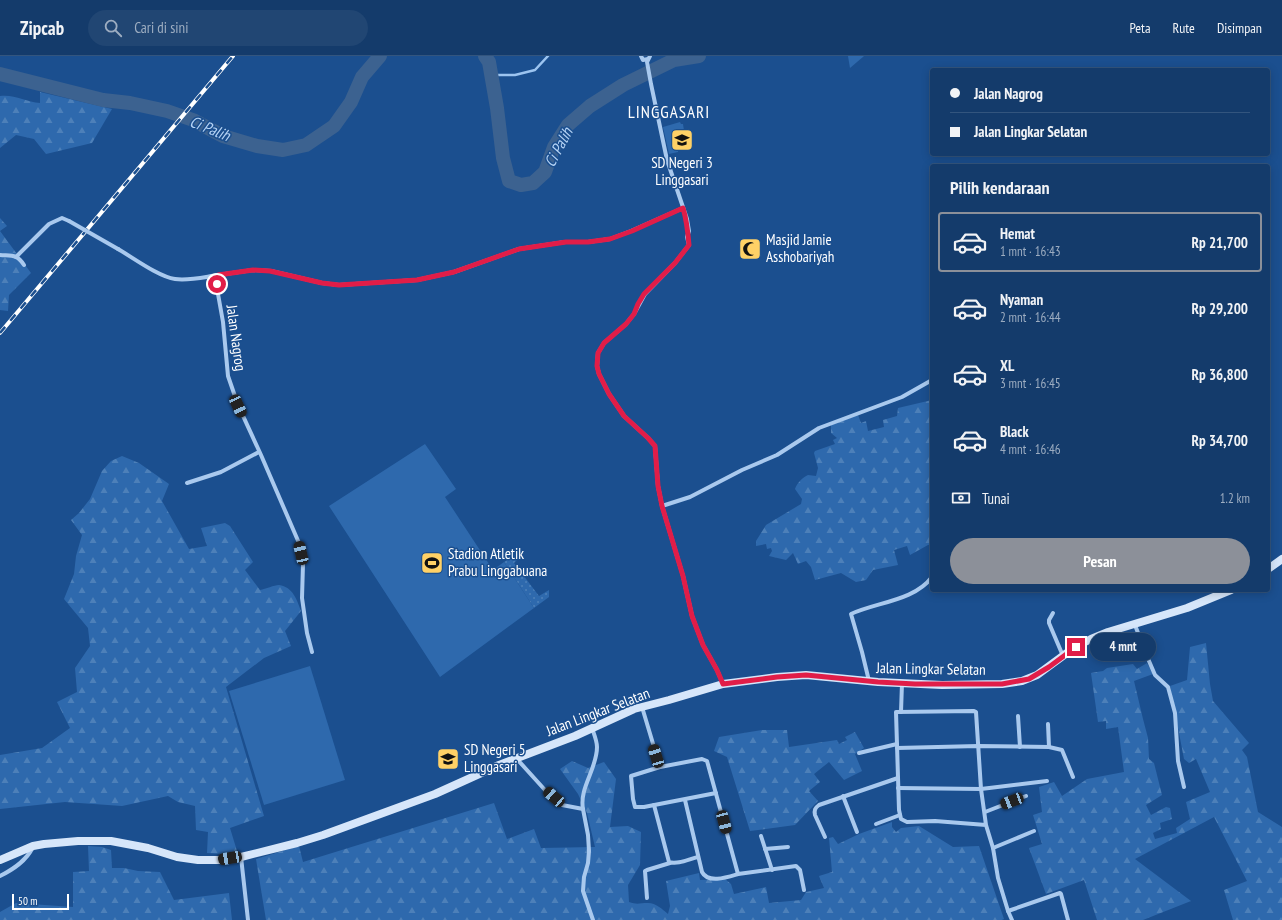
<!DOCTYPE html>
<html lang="id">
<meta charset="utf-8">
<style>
:root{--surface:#143b6b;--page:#214673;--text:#f1f3f6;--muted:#9dadc1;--line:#33557e;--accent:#8c9099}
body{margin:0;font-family:"PT Sans Narrow",sans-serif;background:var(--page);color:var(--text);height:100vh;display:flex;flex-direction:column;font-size:15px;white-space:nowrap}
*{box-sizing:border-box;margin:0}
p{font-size:13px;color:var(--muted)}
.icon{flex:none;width:22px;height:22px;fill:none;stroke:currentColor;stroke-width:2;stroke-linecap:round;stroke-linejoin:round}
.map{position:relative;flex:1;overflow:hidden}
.drawer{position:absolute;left:930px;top:108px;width:340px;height:428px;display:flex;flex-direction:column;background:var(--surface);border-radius:4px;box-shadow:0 2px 10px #0003,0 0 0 1px var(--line)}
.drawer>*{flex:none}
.top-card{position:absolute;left:930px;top:12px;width:340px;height:88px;border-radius:4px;box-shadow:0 2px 10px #0003,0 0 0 1px var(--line);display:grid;align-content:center;height:88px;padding:0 20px;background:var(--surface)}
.scale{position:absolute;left:12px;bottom:10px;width:57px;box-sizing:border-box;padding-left:4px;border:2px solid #fff;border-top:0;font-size:11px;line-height:14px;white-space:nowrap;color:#fff;-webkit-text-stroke:3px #1b4f8f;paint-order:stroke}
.end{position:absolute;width:18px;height:18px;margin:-9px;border:5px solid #e11d48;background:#fff;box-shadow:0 0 0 2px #fff}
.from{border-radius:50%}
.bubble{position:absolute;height:28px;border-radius:14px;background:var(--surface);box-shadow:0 2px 10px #0003,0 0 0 1px var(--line);font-size:13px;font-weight:700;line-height:28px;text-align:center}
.car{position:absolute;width:12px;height:24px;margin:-12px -6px;border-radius:5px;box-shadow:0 0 3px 1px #0007;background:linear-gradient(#222 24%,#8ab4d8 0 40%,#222 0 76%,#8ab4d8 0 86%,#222 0)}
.top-card b{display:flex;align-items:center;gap:14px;height:38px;font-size:15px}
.top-card b+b{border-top:1px solid var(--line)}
.top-card i{width:10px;height:10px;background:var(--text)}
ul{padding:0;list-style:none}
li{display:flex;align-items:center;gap:12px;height:60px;margin:0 8px 6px;padding:0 12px;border:2px solid transparent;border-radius:4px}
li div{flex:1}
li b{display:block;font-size:15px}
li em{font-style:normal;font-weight:700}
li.on{border-color:var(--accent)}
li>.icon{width:36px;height:36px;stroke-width:1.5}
h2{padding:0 20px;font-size:18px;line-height:48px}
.pay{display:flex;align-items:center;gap:10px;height:44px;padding:0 20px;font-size:15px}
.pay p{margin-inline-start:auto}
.button{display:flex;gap:8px;margin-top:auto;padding:8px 20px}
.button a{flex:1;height:46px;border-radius:24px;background:var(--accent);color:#fff;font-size:16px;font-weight:700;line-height:46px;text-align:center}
header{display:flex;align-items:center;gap:24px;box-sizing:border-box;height:56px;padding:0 20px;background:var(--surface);border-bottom:1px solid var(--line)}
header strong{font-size:19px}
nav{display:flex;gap:22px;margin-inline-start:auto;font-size:14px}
.search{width:280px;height:36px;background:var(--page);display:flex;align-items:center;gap:10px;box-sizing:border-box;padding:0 14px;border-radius:22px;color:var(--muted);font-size:15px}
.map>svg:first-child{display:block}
.forest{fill:url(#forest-firs)}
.park{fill:url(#park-dots)}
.pitch{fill:#2e69ad}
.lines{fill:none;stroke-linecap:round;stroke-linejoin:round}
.stream{stroke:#9cc4f0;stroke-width:2.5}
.river{stroke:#3c6290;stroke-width:14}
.street{stroke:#a9c9ee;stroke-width:4}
.secondary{stroke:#d6e6fa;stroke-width:8}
.rail-casing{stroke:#fff;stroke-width:4}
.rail{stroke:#1b4f8f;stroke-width:2.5;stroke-dasharray:8;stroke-linecap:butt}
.street-bridge{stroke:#a9c9ee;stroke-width:4}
.route{stroke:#e11d48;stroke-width:5}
.labels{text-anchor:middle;stroke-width:3;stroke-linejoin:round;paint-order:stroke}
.poi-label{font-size:15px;fill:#fff;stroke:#1b4f8f;text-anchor:start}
.street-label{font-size:15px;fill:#fff;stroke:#1b4f8f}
.water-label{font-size:16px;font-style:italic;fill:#b5d3f5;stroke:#1b4f8f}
.quarter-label{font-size:17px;letter-spacing:1px;fill:#fff;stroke:#1b4f8f}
</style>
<header>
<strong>Zipcab</strong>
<div class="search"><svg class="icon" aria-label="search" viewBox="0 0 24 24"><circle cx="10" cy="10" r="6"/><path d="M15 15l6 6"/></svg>Cari di sini</div>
<nav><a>Peta</a><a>Rute</a><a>Disimpan</a></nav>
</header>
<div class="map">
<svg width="1282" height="864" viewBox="0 0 1282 864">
<defs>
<pattern id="forest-firs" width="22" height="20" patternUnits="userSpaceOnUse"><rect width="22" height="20" fill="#2e69ad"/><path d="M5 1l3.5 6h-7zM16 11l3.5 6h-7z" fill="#4d80b9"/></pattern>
<pattern id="park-dots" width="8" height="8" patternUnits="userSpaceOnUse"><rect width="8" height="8" fill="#2e69ad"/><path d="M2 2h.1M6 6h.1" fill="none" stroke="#4d80b9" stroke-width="1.8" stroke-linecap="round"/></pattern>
</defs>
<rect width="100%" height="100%" fill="#1b4f8f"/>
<!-- forest -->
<g class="forest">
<polygon points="848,0 864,0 850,12"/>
<path d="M40,36L112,53L92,87L46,98L34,83L16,79L0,92V40C14,38 26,46 40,47Z"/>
<polygon points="0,162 7,170 0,175 31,217 9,239 8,255 0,254"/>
<path d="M932,344V488L928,489L910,499L907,490L894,494L898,509L873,514L866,524L856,526L841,517L815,524L811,511L806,505L798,508L793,497L786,504L769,500L772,495L771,492L767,493L766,488L756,490V485L766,469L801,448L802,443L795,433C797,427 803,421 808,419L816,420L818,412L814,397L815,395L835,388L833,384L837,382L831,377V369L858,359L861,367L866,365L868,375L884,371L883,364L897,360L898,352Z"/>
<path d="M122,400L139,407L169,428L162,445L189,493L207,490L201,472L225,467L230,470L253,506L245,514L260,534C266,533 274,529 279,529C293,531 297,544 301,555L285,575L291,590L264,602L226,631L264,760L230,772L237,795L222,798L207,797L208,776L196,774L195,750L178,746L168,740L122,750L65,746L0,753V699L42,692L70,672L57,646L77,636L75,612L90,590L88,572L64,543L74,518L76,500L82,479L71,464L79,457L90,443L102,415L111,405Z"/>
<polygon points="1206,587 1210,628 1213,645 1249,687 1242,694 1247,701 1258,756 1282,771 1282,864 1233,864 1224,834 1247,825 1214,761 1135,803 1191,845 1143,864 1097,864 1084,824 1046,838 1029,792 1042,788 1033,759 1042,756 1039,731 1054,726 1062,740 1087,723 1124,716 1118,671 1106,673 1106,665 1098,666 1091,617 1103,615 1107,612 1133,608 1137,613 1147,607 1153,618 1134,625 1143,663 1148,682 1149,703 1154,707 1162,739 1146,749 1151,759 1166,751 1170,752 1172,763 1160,767 1161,773 1153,777 1155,783 1177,777 1176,772 1190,763 1186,746 1210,736 1196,703 1189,707 1184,703 1170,630 1187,624 1190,591"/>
<polygon points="762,674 787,674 789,691 837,684 839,688 847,684 845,681 855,676 864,692 855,698 862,715 844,724 829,706 814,718 820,726 809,735 818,745 795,769 750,775 727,701 714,695 719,681"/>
<path d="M572,705L588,712L604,706L616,723L610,771L628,770L641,776L640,809L628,829L629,846C637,849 640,847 648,847C656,847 662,853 668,858L670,850L666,825L699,817L700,824L725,823L731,828L734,838L766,831L769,847L801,844L806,836L824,832L819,820L832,816L829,782L833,781L838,788L859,778L892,766V771L896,776L901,772L919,770L953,791L979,790L1004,863L1002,864H266L256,803L299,790L303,806L494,747L507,783L534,773L541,792L595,791L587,757L578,738L560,713Z"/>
<polygon points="88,790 102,791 111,794 112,812 124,812 138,815 160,816 174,844 229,837 232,864 0,864 0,856 16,847 73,851 73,816 89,815"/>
</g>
<!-- park -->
<polygon class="park" points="519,492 523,498 514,507 539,540 549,534 549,541 534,552 504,506 516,498"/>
<!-- pitch -->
<g class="pitch">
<polygon points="680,66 681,68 683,68 687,94 683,95 682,92 678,93 678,96 669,98 663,71"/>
<polygon points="425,388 456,433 445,441 493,514 504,506 534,552 440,621 329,450"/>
<polygon points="310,610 345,724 264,749 229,635"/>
</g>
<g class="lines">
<!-- stream -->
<polyline class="stream" points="492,19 515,19 535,14 548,0"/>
<!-- river -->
<g class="river">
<polyline points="485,0 489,6 497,52 503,102 509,125 521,129 533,127 545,116 554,91 568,69 590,50 623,29 674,4 699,0"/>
<polyline points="0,18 103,44 130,47 167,55 193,64 223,80 257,90 283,94 306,89 334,70 351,46 362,21 380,0"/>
</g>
<!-- street -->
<g class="street">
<polyline points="641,0 643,4 648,3"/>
<polyline points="650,0 647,6 651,28 667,104 687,163 689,175 687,181 689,189 675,207 645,238 634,258 626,268 604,287 598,297 597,310 599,318 609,338 624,360 648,382 655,390 658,430 662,450 683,520 692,560 703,589 717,614 723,628"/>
<path d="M118,193C132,201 159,221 175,223C189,225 204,221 218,219"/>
<path d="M0,199C12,200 17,198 24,209"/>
<polyline points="16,201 49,168 62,162 69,165"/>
<polyline points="187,427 221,416 259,396"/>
<polyline points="662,450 690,441 742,414 777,399 819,372 902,341 932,324"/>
<polyline points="1053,557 1049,564 1049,567 1063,600"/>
<polyline points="1135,569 1146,598 1155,619 1168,631 1175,657 1178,705 1184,731"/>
<polyline points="312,596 307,577 302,542 303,508 299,487 261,399 238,349 228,320 223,266 218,238 217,228 218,219 253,214 271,215 322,227 339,229 417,224 454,216 519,193 565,186 588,186 610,183 631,175 683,152"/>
<path d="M869,625L862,596L851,558C877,546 914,545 932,521"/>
<polyline points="642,651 660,711 702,703 707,705 738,818 796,810 800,814 804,834"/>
<polyline points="901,656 902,627"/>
<polyline points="1018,660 1020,691"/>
<polyline points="1048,668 1049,691"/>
<polyline points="897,692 978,690 1049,691 1062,694 1073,721"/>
<polyline points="859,697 897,688"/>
<polyline points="516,702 545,734 562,749 583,753 588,779 589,795 588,807 584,821 583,835 593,864"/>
<polyline points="660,711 631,720 633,743 635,751 644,751 716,737"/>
<polyline points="898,732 981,733 1047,725"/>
<polyline points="843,740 857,776"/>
<path d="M685,744L702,816C708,828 728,821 738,818"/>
<path d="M654,749L669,806C678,809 689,803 698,801"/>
<path d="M583,753C579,732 597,713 597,691C597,685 594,678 592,672"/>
<polyline points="985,756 1026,740"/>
<polyline points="876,768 900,759"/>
<polyline points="986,769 935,765 907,766 901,763 899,754 896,656 974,655 976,656 981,733 986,769 993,792 998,822 1008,855 1012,864"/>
<polyline points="761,780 772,814"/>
<path d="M825,781L815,759C814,754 815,752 819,749L898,722"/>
<polyline points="993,792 1034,775"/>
<polyline points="765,793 788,791"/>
<polyline points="241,801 248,864"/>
<path d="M0,820C14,813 26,805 33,791"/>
<polyline points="647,842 645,815 647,814 670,807"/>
<polyline points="1008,855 1060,837 1061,838 1068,864"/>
</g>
<!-- secondary -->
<g class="secondary">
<polyline points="1268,513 1282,503"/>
<polyline points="0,804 33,790 44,788 78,785 111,785 148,792 177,801 198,804 219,804 241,801 297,787 323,779 435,738 499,709 575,680 634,653 669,644 723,628 777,621 806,619 878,626 942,629 1002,628 1022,625 1037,619 1075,591 1091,583 1108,576 1187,552 1231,534"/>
</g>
<!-- rail casing -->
<g class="rail-casing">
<polyline id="rail" points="0,277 233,0"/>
</g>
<!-- rail -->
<use href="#rail" class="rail"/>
<!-- street-bridge -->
<polyline class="street-bridge" points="69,165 118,193"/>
</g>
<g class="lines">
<!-- route -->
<path class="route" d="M217,228L218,219L253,214L270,215L322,227L339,229L417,224L454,216L519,193L566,186H588L610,183L632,175L683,152C687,165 688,177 689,189L675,207L644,238L638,248L634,258L626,268L604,287L598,297L597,310L599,318L609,338L624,360L648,382L655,390L658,430L662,450L683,520L692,560L703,589L717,614L723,628L777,621L806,619L878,626L915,628H1002L1029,623L1049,611L1076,591"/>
</g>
<!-- icons -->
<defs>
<g id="school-square" transform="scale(1.15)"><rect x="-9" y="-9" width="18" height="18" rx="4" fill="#ffd166" stroke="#1b4f8f"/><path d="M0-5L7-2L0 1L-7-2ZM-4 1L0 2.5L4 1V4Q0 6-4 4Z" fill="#111"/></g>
<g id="mosque-square" transform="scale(1.15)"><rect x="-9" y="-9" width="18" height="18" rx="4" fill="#ffd166" stroke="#1b4f8f"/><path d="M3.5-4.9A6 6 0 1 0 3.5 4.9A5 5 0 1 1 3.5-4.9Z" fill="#111"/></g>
<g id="stadium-square" transform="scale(1.15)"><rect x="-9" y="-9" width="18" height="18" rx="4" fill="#ffd166" stroke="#1b4f8f"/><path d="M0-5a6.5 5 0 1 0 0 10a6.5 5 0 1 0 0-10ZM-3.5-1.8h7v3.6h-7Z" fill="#111"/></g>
</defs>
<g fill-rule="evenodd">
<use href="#school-square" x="682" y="84"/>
<use href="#mosque-square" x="750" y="193"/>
<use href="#stadium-square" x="432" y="507"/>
<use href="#school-square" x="448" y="703"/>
</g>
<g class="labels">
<!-- poi labels -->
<g class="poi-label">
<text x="682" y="112" text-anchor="middle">SD Negeri 3<tspan x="682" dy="17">Linggasari</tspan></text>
<text x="766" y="189">Masjid Jamie<tspan x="766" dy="17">Asshobariyah</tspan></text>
<text x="448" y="503">Stadion Atletik<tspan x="448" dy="17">Prabu Linggabuana</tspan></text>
<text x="464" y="699">SD Negeri 5<tspan x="464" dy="17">Linggasari</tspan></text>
</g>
<!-- street labels -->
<g class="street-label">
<text transform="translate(236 282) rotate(82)" y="5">Jalan Nagrog</text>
<text transform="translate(931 613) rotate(1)" y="5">Jalan Lingkar Selatan</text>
<text transform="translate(598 656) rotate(-21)" y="5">Jalan Lingkar Selatan</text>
</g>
<!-- water labels -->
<g class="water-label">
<text transform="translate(210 72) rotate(22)" y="6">Ci Palih</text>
<text transform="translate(558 91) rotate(-62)" y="6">Ci Palih</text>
</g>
<!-- quarter labels -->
<g class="quarter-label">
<text x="669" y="62">LINGGASARI</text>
</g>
</g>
</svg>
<div class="scale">50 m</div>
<i class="end from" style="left:217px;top:228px"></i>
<i class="end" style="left:1076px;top:591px"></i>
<div class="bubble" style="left:1090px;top:577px;width:66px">4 mnt</div>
<i class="car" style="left:238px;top:350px;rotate:155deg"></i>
<i class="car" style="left:301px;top:497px;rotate:347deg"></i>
<i class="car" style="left:656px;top:700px;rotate:343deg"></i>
<i class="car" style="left:554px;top:741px;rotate:311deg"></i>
<i class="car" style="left:1012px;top:745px;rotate:249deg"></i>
<i class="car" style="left:724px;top:766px;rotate:165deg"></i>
<i class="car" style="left:230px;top:802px;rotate:261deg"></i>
<div class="top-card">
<b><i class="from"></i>Jalan Nagrog</b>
<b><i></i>Jalan Lingkar Selatan</b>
</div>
<section class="drawer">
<h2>Pilih kendaraan</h2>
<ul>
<li class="on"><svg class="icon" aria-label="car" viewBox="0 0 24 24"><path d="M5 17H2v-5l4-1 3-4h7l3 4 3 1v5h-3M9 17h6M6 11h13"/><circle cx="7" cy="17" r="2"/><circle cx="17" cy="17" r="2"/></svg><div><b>Hemat</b><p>1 mnt · 16:43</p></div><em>Rp 21,700</em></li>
<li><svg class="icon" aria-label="car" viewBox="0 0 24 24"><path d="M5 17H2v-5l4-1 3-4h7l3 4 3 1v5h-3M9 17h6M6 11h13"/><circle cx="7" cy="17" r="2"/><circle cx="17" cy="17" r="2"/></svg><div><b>Nyaman</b><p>2 mnt · 16:44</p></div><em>Rp 29,200</em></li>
<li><svg class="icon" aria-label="car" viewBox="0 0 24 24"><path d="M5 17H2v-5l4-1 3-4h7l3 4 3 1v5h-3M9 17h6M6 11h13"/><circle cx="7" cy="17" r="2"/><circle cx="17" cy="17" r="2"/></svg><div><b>XL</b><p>3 mnt · 16:45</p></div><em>Rp 36,800</em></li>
<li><svg class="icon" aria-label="car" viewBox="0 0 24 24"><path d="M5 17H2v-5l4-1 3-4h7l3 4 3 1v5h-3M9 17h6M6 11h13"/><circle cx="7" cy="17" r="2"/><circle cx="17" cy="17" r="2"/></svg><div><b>Black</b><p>4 mnt · 16:46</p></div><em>Rp 34,700</em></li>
</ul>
<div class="pay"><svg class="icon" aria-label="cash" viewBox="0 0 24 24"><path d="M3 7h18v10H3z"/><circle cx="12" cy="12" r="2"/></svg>Tunai<p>1.2 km</p></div>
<div class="button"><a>Pesan</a></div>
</section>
</div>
